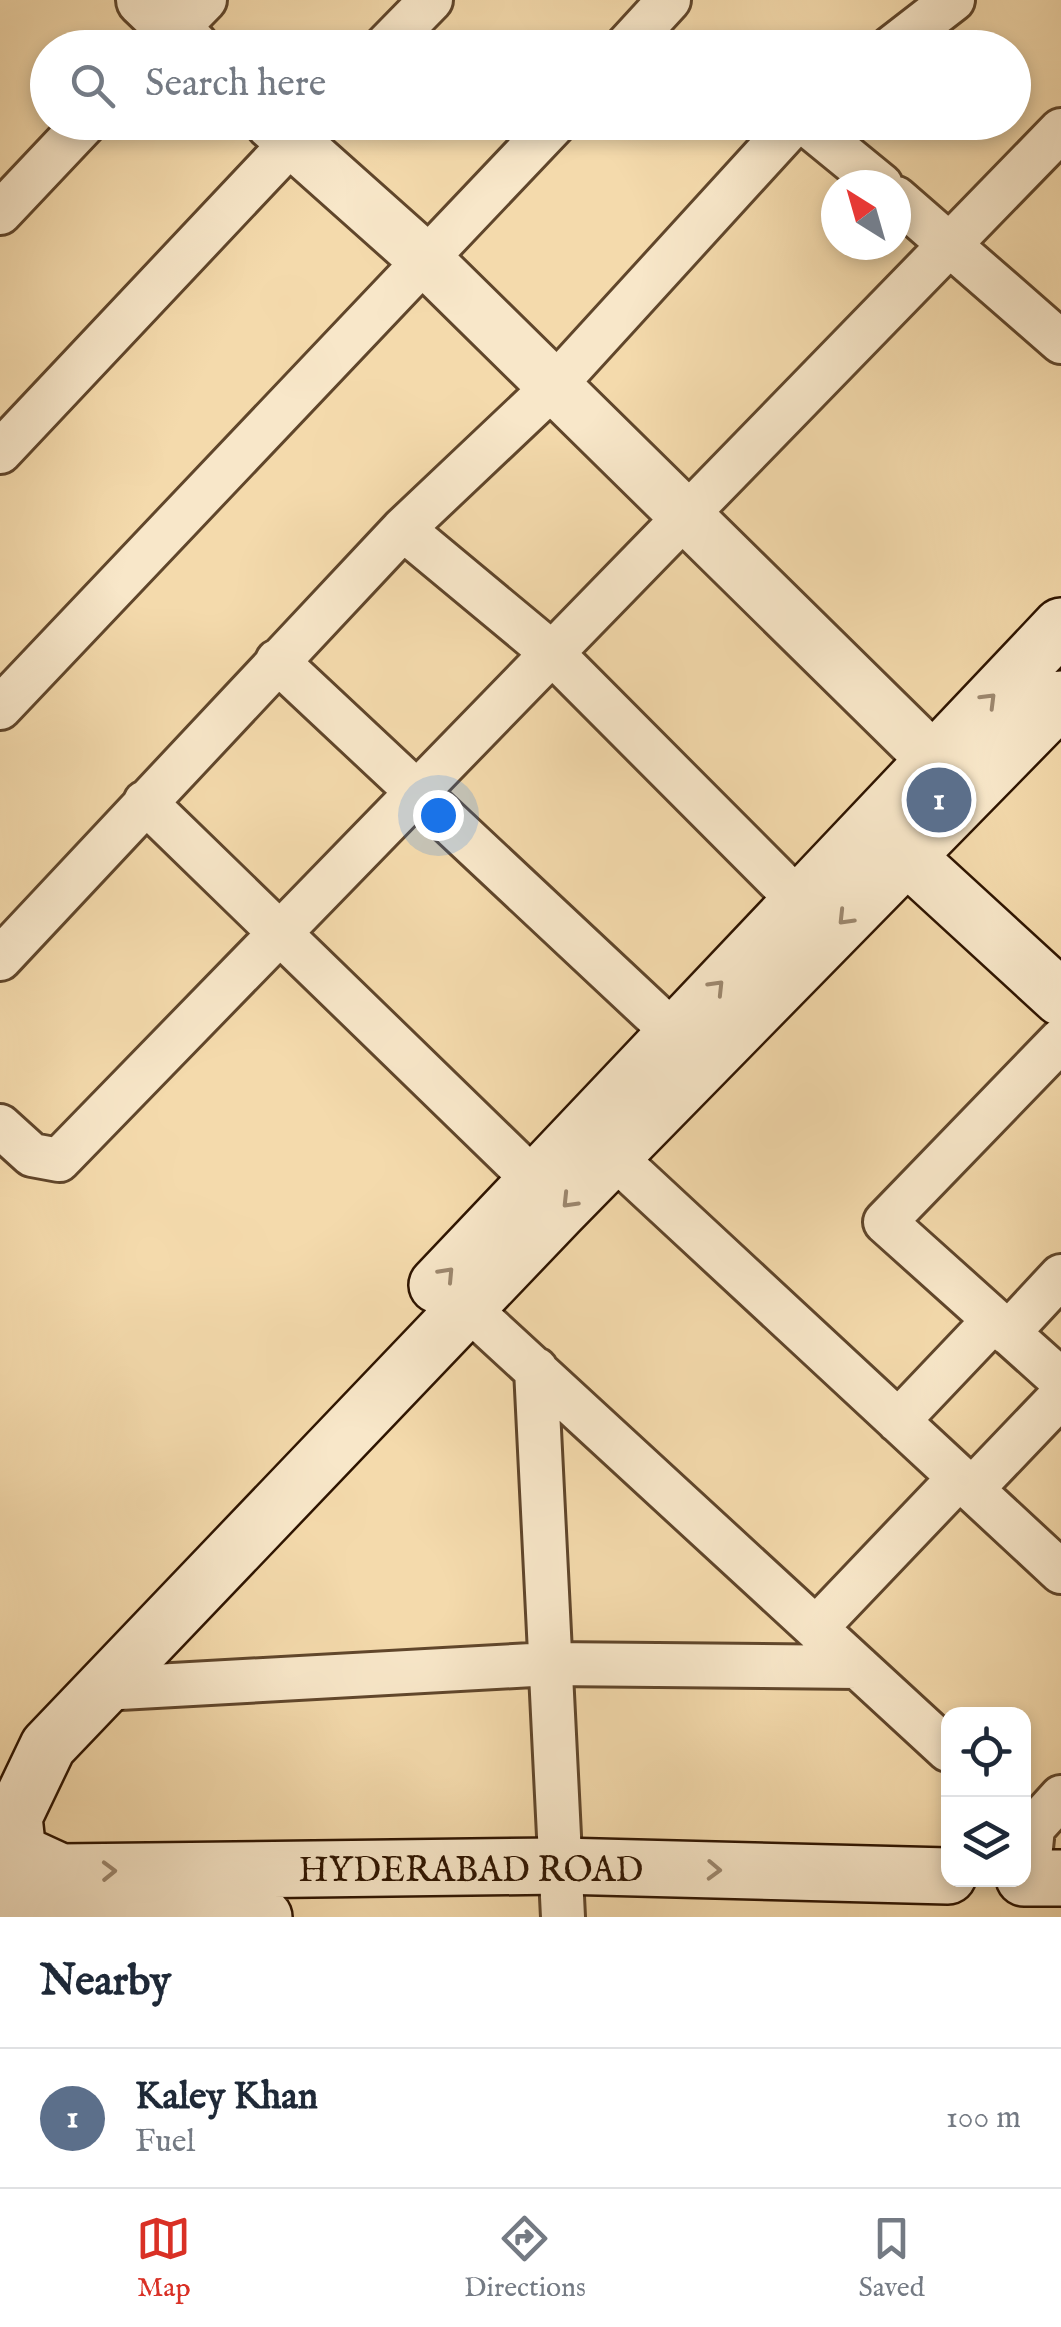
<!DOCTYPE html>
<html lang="en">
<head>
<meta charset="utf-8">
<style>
	body { margin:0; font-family:"IM FELL English",serif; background:#f2f2f3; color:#1f2937 }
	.controls { position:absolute; right:30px; bottom:30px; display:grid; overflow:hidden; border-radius:20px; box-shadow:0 5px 15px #0003 }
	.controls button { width:90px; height:90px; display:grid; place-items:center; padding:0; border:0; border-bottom:2px solid #e0e1e3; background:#fff; color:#1f2937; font:50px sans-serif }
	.compass { position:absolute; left:821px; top:170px; width:90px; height:90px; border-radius:50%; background:#fff; box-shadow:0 5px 15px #0003; rotate:323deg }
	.you { position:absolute; left:438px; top:815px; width:35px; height:35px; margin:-25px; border:8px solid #fff; border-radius:50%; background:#1a73e8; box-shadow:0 0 0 15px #1a73e833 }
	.badge { display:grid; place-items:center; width:65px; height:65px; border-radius:50%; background:#d93025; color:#fff; font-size:32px; font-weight:700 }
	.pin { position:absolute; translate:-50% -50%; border:5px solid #fff; box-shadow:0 2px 10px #0006 }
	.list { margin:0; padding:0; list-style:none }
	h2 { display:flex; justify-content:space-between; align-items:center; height:130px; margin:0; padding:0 40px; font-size:42px }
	h2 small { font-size:32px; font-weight:400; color:#747a83 }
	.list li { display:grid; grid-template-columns:65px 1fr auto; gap:30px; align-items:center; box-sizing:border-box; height:140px; padding:0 40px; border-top:2px solid #e0e1e3 }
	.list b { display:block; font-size:38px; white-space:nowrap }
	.list p { margin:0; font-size:32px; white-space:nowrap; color:#747a83 }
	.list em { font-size:32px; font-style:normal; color:#747a83 }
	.icon { flex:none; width:55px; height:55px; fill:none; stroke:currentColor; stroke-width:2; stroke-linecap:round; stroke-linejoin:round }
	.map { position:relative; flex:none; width:1061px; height:1917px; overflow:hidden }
	.search { position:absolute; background:#fff; box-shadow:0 5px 15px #0003; left:30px; right:30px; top:30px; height:110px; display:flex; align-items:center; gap:25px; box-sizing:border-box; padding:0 35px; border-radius:55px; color:#747a83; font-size:38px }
	.sheet { height:270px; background:#fff }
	nav { display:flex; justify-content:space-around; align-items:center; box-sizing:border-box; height:140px; border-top:2px solid #e0e1e3; background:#fff; font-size:28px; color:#747a83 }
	nav a { display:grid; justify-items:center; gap:5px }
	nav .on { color:#d93025 }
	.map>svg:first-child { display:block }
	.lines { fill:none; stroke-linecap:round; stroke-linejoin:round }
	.minor-casing { stroke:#60462b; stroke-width:48 }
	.tertiary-casing { stroke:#60462b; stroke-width:58 }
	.secondary-casing { stroke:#2e1400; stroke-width:60 }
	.minor { stroke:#f8e7c9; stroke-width:42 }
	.tertiary { stroke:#f8e7c9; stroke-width:52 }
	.secondary { stroke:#f8e7c9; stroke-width:55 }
	.oneway { stroke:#9d886f }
	.labels { text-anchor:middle; stroke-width:8; stroke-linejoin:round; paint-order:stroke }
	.street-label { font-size:35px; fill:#2e1400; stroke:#f8e7c9 }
</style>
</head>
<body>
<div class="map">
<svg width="1061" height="1917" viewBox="0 0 1061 1917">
	<rect width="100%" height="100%" fill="#f4daac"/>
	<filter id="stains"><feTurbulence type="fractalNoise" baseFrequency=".002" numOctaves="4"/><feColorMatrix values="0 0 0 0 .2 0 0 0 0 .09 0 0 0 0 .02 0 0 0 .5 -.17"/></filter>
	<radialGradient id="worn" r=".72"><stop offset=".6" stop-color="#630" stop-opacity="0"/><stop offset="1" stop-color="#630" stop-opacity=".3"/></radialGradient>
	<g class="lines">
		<defs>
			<path id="minor" d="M158,48L205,0
				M384,48L431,0
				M625,48L669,0
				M891,48L953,0
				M804,122L881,185
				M896,198L1061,342
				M0,213L86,122
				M0,452L311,122
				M403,529L552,653L800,902
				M277,661L673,1032
				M0,708L556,122
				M145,802L534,1180
				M0,959L403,529L553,387L795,122
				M1061,1040L885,1222L1061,1380
				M0,1126L32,1155L59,1160L1061,130
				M613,1156L1061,1572
				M467,1307L948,1750
				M1008,1333L1061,1276
				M536,1369L563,1917
				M898,1421L994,1320
				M972,1489L1061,1396
				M816,1628L959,1478
				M102,1689L550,1664L858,1667
				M1028,1878L1033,1828L1061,1797"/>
			<path id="tertiary" d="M143,0L193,48
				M271,122L428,262L932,758"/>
			<path id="secondary" d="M879,831L1061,998
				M437,1285L1061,626
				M0,1844L61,1872L560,1866L948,1876
				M1024,1878H1061
				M6,1917H264
				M25,1917L14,1817L48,1746L559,1211L1061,699"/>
		</defs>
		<use href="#minor" class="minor-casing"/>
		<use href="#tertiary" class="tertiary-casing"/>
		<use href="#secondary" class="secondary-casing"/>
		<use href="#minor" class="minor"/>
		<use href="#tertiary" class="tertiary"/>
		<use href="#secondary" class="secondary"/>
	</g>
	<defs><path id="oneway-chevron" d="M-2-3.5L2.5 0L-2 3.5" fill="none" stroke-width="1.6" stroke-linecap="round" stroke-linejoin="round" transform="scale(2.5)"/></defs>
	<g class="oneway">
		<use href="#oneway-chevron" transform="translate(989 700) rotate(-45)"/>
		<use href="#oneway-chevron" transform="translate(845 918) rotate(134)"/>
		<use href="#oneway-chevron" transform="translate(717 987) rotate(-46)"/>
		<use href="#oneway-chevron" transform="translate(569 1201) rotate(134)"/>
		<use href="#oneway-chevron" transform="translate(447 1274) rotate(-47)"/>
		<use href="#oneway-chevron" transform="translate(714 1870) rotate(2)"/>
		<use href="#oneway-chevron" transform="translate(109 1871) rotate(-1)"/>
	</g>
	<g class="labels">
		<g class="street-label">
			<text x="471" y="1881">HYDERABAD ROAD</text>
		</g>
	</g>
	<rect width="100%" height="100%" filter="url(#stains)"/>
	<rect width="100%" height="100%" fill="url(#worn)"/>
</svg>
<div class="controls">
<button><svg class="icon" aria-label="locate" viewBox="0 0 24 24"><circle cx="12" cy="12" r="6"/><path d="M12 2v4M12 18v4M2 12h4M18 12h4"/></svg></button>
<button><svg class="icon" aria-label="layers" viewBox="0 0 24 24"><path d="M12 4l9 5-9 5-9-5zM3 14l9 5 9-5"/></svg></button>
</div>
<svg class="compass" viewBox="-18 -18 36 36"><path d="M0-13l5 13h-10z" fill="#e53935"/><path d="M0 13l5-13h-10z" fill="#747a83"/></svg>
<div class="you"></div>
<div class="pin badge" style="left:939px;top:800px;background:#5c6f8a">1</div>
<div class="search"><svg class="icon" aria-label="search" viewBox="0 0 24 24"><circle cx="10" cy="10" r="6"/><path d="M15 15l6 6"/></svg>Search here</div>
</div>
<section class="sheet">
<h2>Nearby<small></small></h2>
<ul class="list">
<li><span class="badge" style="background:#5c6f8a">1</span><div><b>Kaley Khan</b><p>Fuel</p></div><em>100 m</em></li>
</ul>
</section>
<nav>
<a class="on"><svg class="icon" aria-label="map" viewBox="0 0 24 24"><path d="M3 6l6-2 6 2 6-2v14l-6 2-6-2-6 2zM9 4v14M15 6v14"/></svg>Map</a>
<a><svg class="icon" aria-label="directions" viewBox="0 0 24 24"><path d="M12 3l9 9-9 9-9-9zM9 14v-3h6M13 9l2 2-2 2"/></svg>Directions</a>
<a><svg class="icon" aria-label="saved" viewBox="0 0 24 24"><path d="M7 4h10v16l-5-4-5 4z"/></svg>Saved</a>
</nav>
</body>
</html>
